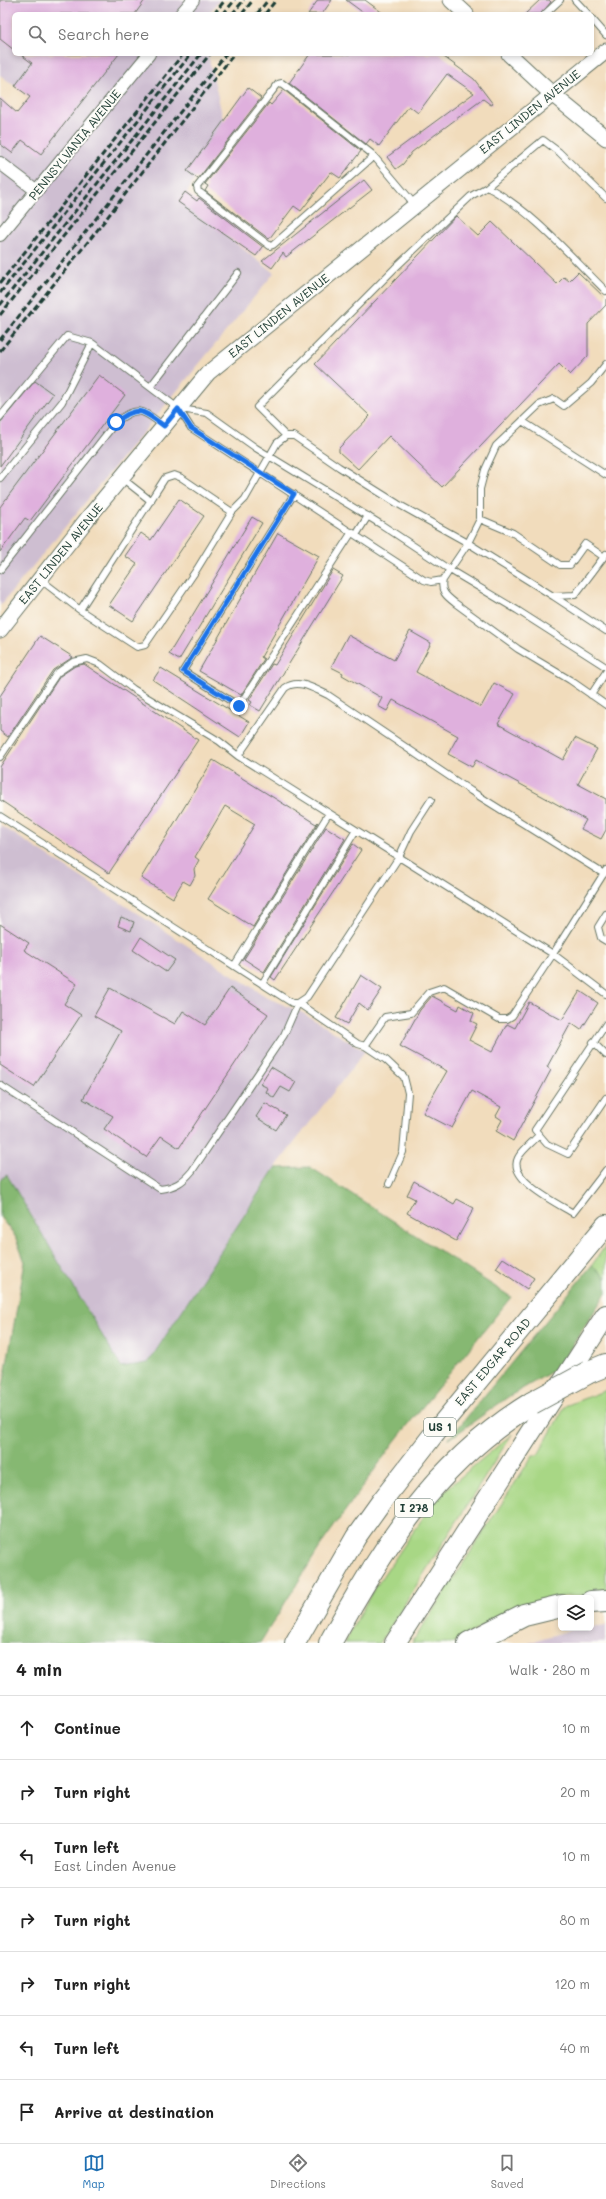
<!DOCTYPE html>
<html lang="en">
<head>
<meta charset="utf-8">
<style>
	body { margin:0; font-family:Mali,sans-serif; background:#f2f2f2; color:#222 }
	.controls { position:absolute; right:12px; bottom:12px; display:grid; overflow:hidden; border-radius:6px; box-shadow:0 2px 6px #0003 }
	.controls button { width:36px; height:36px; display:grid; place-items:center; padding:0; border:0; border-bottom:1px solid #e0e0e0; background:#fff; color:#222; font:20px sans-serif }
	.stop { position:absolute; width:12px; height:12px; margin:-9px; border:3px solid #1a73e8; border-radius:50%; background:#fff }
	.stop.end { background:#1a73e8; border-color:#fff; box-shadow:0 1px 4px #0008 }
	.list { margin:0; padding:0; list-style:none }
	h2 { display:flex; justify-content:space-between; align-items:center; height:52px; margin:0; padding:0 16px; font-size:17px }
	h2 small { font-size:13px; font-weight:400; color:#767676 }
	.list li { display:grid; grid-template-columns:26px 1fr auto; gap:12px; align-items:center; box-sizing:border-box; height:64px; padding:0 16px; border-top:1px solid #e0e0e0 }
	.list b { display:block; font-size:15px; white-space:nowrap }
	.list p { margin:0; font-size:13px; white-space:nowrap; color:#767676 }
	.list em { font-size:13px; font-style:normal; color:#767676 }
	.icon { flex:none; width:22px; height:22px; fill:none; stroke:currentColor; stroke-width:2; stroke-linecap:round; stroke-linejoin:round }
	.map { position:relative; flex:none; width:606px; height:1643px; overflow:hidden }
	.search { position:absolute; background:#fff; box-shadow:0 2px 6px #0003; left:12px; right:12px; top:12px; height:44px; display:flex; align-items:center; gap:10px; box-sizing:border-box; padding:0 14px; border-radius:6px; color:#767676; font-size:15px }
	.sheet { height:500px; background:#fff }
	nav { display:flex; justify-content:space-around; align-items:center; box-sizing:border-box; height:56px; border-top:1px solid #e0e0e0; background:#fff; font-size:11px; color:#767676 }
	nav a { display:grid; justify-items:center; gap:2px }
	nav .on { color:#1f6fb2 }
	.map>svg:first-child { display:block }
	.industrial { fill:#cebed1 }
	.green { fill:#a8d785; stroke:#648a5c }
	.forest { fill:#86b872; stroke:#527a53 }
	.building { fill:#dfb0dd }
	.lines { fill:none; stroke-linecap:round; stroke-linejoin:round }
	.service-casing { stroke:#687564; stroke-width:8 }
	.minor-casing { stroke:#687564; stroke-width:14 }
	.tertiary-casing { stroke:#687564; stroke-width:17 }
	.trunk-casing { stroke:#687564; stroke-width:22 }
	.motorway-casing { stroke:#687564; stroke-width:24 }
	.service { stroke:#fff; stroke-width:6 }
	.minor { stroke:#fff; stroke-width:12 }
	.tertiary { stroke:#fff; stroke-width:15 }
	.trunk { stroke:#fff; stroke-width:20 }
	.motorway { stroke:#fff; stroke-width:22 }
	.rail { stroke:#1f3d34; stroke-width:3; stroke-dasharray:6 3; stroke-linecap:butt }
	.motorway-bridge-casing { stroke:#687564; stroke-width:24; stroke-linecap:butt }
	.motorway-bridge { stroke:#fff; stroke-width:22 }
	.route { stroke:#1a73e8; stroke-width:5 }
	.labels { text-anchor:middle; stroke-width:4; stroke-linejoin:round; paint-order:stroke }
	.shield { fill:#fdfcf7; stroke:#62766e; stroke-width:1 }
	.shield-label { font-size:11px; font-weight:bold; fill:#1f3d34 }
	.street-label { font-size:12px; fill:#1f3d34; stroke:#fdfcf7 }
</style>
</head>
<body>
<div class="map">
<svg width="606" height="1643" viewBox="0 0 606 1643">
	<rect width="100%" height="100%" fill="#fdfcf7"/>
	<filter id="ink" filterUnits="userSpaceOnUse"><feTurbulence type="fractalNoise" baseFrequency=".025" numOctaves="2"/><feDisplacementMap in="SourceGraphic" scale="8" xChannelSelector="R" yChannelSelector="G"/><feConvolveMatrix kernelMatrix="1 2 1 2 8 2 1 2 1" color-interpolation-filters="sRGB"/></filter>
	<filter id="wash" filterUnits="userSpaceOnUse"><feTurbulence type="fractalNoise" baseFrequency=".012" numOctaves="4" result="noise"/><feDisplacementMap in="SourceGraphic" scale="16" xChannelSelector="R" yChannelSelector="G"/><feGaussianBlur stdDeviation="0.9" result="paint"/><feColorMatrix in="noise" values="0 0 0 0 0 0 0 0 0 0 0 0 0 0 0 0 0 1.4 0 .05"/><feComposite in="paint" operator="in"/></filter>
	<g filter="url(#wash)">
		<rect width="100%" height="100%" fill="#f1dcbc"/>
		<path class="industrial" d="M10,0H220L208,14H14V54H208L225,127L182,201L274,273L0,606V139L32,99L0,75V13Z
			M0,825L270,999L301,1012L365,1051L275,1168L148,1363L121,1367L7,1175L0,1180Z
			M606,1625V1643H525L575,1629Z"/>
		<path class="green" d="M606,1245V1278L592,1265Z
			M606,1390V1593L559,1597L493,1620L453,1643H412L533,1455H538L565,1406Z
			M512,1434L380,1643H344L371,1594L437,1497Z"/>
		<path class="forest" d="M310,1167L511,1297L395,1441L323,1542L260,1643H0V1403L25,1262L15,1236L0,1217V1180L7,1175L121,1367L148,1363L275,1168Z
			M592,1265L606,1278V1293L558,1368L508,1397L448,1440Z"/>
		<g id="blocks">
			<path class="building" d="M0,0H145L135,14H14V50L0,39Z
				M318,0H332L322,14H308Z
				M346,0H365L384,14H365Z
				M540,0H549L551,2L541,14H525Z
				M20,54H119L41,154L22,140L12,153L0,144V98L17,113L30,97L15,86L32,63Z
				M310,54H440L474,79L493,104L491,105L483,99L412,152L403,164L396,169L387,157L474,93L447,74L418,113L409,106L379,146L370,139L366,144L289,83Z
				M248,88L261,98L198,179L187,171Z
				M284,90L361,151L340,178L331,172L301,211L294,206L269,239L205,191L208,186L205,184L269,103L271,105Z
				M364,180L372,190L286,257L283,253L272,268L262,261Z
				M185,192L197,201L199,198L263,247L256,256L178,202Z
				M456,216L478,236L492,222L557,284L564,277L569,281L578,272L606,299V305L588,324V356L570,375L559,364L442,487L389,436L358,469L339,452V448L370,416L315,364Z
				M99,375L125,395L30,521L25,518L0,552V507Z
				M35,381L53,394L0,466V423Z
				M179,499L204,516L133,621L109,605L137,564L125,556L141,533L151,540Z
				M252,517L262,523L179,660L169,654Z
				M278,533L319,556L261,657L264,659L241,695L199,671Z
				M333,570L343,576L260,711L250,705L252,702L249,700L272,664L275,665Z
				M410,631L431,643L416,672L481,707L494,683L515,694L498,724L563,760L575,738L597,749L578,784L606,799V830L601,839L581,829L586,820L476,760L472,767L448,754L458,736L393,700L387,711L378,706L382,698L342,675L343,673L331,667L348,635L394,660Z
				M40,636L73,657L53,670L8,737L0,731V696Z
				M84,664L198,740L109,873L0,800V767L60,676L75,666Z
				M161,668L249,722L240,737L153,680Z
				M213,760L316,824L318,822L253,927L208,899L255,824L225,806L195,857L199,860L194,869L195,876L190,885L183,881L173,898L141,878Z
				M326,827L345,839L264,972L244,959Z
				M353,844L361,850L275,980L271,977Z
				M121,917L134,922L131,931L118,926Z
				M0,924L29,943L24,950L77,984L64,1004L81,1015L34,1087L0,1065Z
				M141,937L175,960L166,972L133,950Z
				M361,975L382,989L368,1010L359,1003L347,1024L336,1018Z
				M110,988L175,1024L183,1011L205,1025L230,988L268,1014L179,1148L161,1136L146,1157L104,1129L113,1116L83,1099L121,1031L94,1016Z
				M580,991L598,1003L581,1030L571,1023L547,1067L551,1070L513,1141L496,1131L502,1120L496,1116L501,1107L472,1091L452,1128L423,1113L447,1071L400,1046L420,1010L432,996L458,1010L460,1005L474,1013L471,1021L477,1024L469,1040L492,1052L507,1024L515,1028L529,1002L562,1020Z
				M271,1067L296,1082L290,1092L281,1087L274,1098L266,1092L268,1088L260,1084Z
				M265,1103L286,1115L276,1130L256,1117Z
				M414,1181L454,1204L457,1199L474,1208L456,1241L407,1213L415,1199L407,1195Z
				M503,1258L534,1278L527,1289L496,1268Z"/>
		</g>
	</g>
	<g filter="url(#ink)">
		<use href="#blocks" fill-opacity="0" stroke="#687564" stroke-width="1"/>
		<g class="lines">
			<defs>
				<path id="service" d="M575,0L588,14
					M545,14L560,0
					M592,19L606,35
					M374,156L273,245L270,246L198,191L197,187L278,84L282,83L372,154L415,205
					M487,187L543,140L559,152L606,198
					M606,364L591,383L564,406L554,399L539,405L496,446L485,470L480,489V519L468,543L443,580C440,591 446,596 455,603L518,649L570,680L606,705
					M150,387L238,273
					M180,409L207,413L256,448L382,525L450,570L517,610L606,667
					M0,417L67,336L92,343
					M522,421L606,475
					M286,436L257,407L395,268L471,196L487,187C532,210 570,256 606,291
					M0,478L62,402L92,343L179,409L191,428L424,580L431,582L443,580
					M123,479L151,501
					M294,494L183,671L239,706L352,532
					M480,519L513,533L560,565H570L585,544L604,557
					M356,535L368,516
					M0,570L116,422C139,404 143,411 164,426
					M41,580L80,610L137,647L145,645L197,569L232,512L245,499L277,443L286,436H294L339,467L398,504L468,543L553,596L575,595L606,554
					M553,596L606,631
					M80,610L165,478L174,475L182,478L232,512
					M591,695L606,672
					M0,757L57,673L73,662L87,659L100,664L133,689L219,741L238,756
					M431,800L411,831L399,857L238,756L285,688C299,678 314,689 328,695L471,791L604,874
					M0,816L292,1003H298L307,997L399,857L553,954L606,870
					M606,914L598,927L601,938L606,941
					M234,966L329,813
					M262,984L356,830
					M606,1024L535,1130L547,1144L568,1154L606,1098
					M593,1042L606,1055
					M365,1046L386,1060L404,1077L408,1093L403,1152L389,1184
					M0,1085L160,1189C175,1187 182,1183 192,1171L284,1035L298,1003L358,1044L365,1046L385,1017L411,1013L429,992L444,987L499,1019H507L512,1016L553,954L606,994
					M539,1135C533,1142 522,1150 518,1158C507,1179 558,1204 573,1213L606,1170"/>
				<path id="minor" d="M181,14L193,0
					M0,163L37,191
					M0,235L149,54"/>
				<path id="tertiary" d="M451,0L466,14
					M509,54L552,94L606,138
					M0,630L88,518L208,373L606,51"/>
				<path id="trunk" d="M295,1643L356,1537L381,1502L433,1435L606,1225
					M395,1643L606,1315"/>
				<path id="motorway" d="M589,1372L606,1365
					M591,1602L606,1601
					M330,1643C383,1546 436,1462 532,1403
					M469,1643L524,1615L561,1606"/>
			</defs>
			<use href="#service" class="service-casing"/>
			<use href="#minor" class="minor-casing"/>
			<use href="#tertiary" class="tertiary-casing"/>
			<use href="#trunk" class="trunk-casing"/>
			<use href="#motorway" class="motorway-casing"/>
			<use href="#service" class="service"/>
			<use href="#minor" class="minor"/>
			<use href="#tertiary" class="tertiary"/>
			<use href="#trunk" class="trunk"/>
			<use href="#motorway" class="motorway"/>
			<path class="rail" d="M214,14L225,0
				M223,14L235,0
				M232,14L244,0
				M242,14L253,0
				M257,14L268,0
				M265,14L276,0
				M0,283L183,54
				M0,293L191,54
				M0,305L201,54
				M0,315L210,54
				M0,340L226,54
				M0,351L95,233L234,54"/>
			<defs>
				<path id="motorway-bridge" d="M532,1403L589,1372"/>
			</defs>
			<use href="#motorway-bridge" class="motorway-bridge-casing"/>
			<use href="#motorway-bridge" class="motorway-bridge"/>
		</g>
	</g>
	<g class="lines" filter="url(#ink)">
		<path class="route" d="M116,422C139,404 143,411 164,426L178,409L191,428L294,494L183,671L239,706"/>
	</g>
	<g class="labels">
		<g class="shield">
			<rect x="424" y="1418" width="32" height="18" rx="3"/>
			<rect x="395" y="1499" width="38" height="18" rx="3"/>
		</g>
		<g class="shield-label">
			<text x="440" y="1431">US 1</text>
			<text x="414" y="1512">I 278</text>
		</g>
		<g class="street-label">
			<text transform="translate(530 112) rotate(-39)" y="4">EAST LINDEN AVENUE</text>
			<text transform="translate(75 145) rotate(-51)" y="4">PENNSYLVANIA AVENUE</text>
			<text transform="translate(279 316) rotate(-39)" y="4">EAST LINDEN AVENUE</text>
			<text transform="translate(61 554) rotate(-51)" y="4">EAST LINDEN AVENUE</text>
			<text transform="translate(493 1362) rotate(-50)" y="4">EAST EDGAR ROAD</text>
		</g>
	</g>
</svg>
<div class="controls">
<button><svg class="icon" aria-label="layers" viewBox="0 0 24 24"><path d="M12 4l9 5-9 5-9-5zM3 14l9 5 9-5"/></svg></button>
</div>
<div class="stop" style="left:116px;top:422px"></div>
<div class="stop end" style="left:239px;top:706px"></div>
<div class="search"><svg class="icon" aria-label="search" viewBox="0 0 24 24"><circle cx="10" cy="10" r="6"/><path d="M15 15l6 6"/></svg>Search here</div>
</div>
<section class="sheet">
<h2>4 min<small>Walk · 280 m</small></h2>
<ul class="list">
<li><svg class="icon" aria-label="ahead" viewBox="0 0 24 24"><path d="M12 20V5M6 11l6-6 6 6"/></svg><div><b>Continue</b></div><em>10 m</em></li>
<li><svg class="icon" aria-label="right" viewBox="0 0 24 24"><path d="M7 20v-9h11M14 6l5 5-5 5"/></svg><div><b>Turn right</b></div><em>20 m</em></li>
<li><svg class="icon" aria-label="left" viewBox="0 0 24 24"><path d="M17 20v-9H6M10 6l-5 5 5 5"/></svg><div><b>Turn left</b><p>East Linden Avenue</p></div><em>10 m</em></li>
<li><svg class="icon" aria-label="right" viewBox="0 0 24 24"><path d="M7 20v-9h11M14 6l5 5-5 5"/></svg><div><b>Turn right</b></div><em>80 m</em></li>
<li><svg class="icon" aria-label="right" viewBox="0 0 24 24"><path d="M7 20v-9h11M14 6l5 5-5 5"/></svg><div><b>Turn right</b></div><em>120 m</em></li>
<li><svg class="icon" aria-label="left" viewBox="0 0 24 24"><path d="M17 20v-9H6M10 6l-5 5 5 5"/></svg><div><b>Turn left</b></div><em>40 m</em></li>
<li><svg class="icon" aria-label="arrive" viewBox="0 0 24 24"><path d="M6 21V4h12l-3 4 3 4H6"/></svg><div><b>Arrive at destination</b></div></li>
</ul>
</section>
<nav>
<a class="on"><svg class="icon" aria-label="map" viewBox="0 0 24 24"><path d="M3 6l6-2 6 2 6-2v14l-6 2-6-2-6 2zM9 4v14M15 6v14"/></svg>Map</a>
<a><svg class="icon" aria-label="directions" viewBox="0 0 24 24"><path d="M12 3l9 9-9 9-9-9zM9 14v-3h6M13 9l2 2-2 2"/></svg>Directions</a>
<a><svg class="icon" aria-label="saved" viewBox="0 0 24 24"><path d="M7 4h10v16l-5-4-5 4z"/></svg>Saved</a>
</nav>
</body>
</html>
